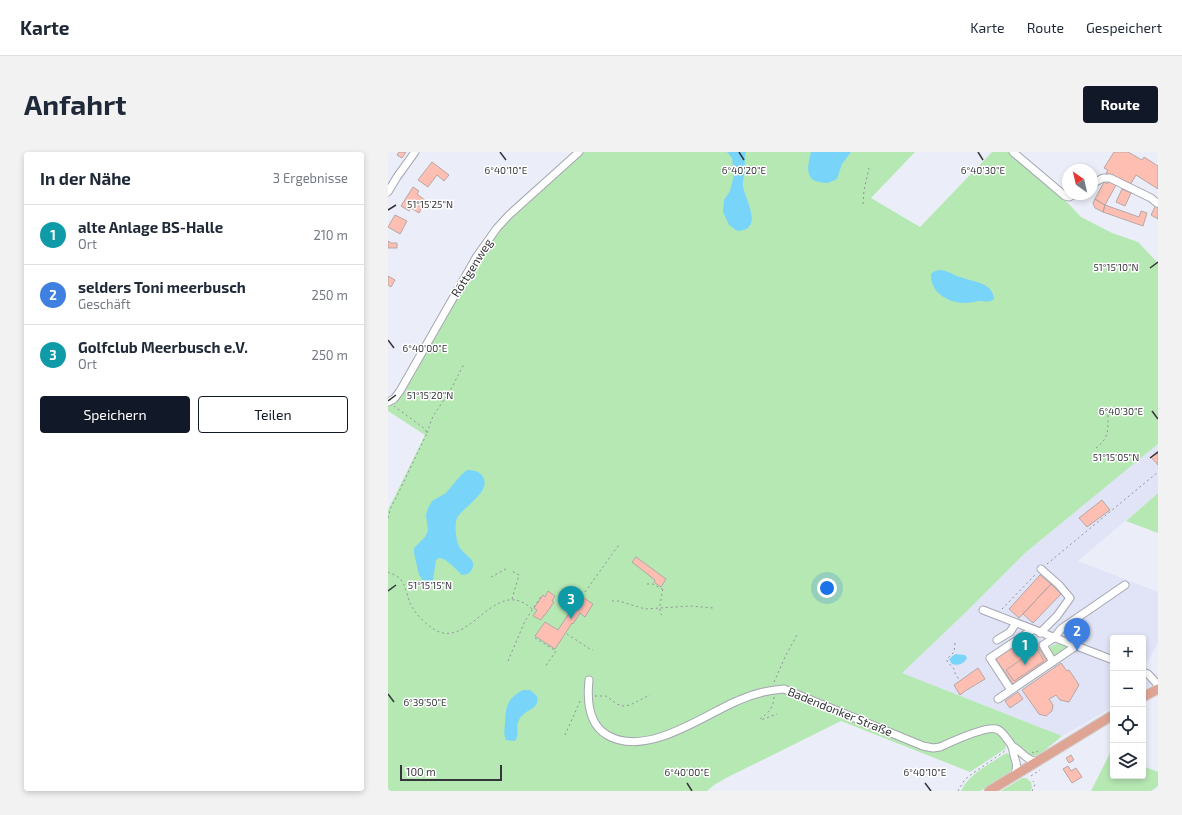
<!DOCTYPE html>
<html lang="de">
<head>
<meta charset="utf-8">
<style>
	body { margin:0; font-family:"Exo 2",sans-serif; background:#f2f2f3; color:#1f2937 }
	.controls { position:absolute; right:12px; bottom:12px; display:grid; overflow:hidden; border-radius:4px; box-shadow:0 2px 6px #0003 }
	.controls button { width:36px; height:36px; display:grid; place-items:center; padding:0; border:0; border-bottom:1px solid #e0e1e3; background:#fff; color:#1f2937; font:20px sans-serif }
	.compass { position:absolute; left:674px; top:12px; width:36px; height:36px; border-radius:50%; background:#fff; box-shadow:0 2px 6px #0003; rotate:326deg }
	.scale { position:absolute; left:12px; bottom:10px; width:102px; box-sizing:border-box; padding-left:4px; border:2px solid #35363a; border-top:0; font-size:11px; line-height:14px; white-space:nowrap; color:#35363a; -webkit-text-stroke:3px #fff; paint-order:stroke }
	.you { position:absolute; left:439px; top:436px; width:14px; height:14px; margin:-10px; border:3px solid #fff; border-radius:50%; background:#1a73e8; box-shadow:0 0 0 6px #1a73e833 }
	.badge { display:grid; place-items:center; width:26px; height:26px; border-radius:50%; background:#111827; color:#fff; font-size:13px; font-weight:700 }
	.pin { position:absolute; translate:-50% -33px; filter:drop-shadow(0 1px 2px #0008) }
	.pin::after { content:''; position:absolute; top:21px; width:14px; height:12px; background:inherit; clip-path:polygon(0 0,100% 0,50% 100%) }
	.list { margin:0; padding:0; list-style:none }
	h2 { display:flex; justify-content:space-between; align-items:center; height:52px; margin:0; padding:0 16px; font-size:17px }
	h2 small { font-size:13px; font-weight:400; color:#747a83 }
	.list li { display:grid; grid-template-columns:26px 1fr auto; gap:12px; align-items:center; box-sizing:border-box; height:60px; padding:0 16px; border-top:1px solid #e0e1e3 }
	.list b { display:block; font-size:15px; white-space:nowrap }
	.list p { margin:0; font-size:13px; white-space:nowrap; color:#747a83 }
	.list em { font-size:13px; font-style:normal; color:#747a83 }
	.actions { display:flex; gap:8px; padding:12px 16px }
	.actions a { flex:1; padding:9px 0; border:1px solid #111827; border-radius:4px; text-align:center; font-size:14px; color:#111827 }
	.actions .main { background:#111827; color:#fff }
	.icon { flex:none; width:22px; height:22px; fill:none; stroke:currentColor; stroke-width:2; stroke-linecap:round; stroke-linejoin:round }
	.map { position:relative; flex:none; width:770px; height:639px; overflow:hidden; border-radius:4px }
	header { display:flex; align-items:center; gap:24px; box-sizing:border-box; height:56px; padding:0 20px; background:#fff; border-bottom:1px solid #e0e1e3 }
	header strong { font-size:19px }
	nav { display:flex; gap:22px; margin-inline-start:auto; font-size:14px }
	.intro { display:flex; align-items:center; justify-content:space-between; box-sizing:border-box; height:96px; padding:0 24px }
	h1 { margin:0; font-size:28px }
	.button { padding:10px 18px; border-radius:4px; background:#111827; color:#fff; font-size:14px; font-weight:700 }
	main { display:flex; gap:24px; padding:0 24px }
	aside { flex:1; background:#fff; border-radius:4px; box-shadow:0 2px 6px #0003 }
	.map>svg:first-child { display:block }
	.built { fill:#e0e4f6 }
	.green { fill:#b6e8b3 }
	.water { fill:#78d4f9 }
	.building { fill:#febeb2; stroke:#b4a7a5 }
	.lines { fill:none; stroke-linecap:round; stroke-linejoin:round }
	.minor-casing { stroke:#a4a6b1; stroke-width:9 }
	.major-casing { stroke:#cfcfd0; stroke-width:11 }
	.path { stroke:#909299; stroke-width:1; stroke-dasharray:2 3; stroke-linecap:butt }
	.minor { stroke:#fff; stroke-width:7 }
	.major { stroke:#dfa594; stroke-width:9 }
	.ticks { fill:none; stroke:#35363a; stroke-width:1.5 }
	.labels { text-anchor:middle; stroke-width:3; stroke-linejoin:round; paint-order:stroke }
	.street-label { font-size:12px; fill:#35363a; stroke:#fff }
	.ticks-label { font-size:10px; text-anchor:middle; fill:#35363a; stroke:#fff; stroke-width:3; stroke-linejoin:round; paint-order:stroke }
</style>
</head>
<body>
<header>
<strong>Karte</strong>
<nav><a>Karte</a><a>Route</a><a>Gespeichert</a></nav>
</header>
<div class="intro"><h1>Anfahrt</h1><a class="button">Route</a></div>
<main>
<aside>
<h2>In der Nähe<small>3 Ergebnisse</small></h2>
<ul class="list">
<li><span class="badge" style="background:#0f9aa8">1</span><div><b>alte Anlage BS-Halle</b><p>Ort</p></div><em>210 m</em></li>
<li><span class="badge" style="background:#3f7fe0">2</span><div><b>selders Toni meerbusch</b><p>Geschäft</p></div><em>250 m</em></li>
<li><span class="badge" style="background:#0f9aa8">3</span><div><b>Golfclub Meerbusch e.V.</b><p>Ort</p></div><em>250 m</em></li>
</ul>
<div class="actions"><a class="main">Speichern</a><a>Teilen</a></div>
</aside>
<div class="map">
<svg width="770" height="639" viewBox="0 0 770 639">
	<rect width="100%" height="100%" fill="#ebeef9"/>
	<path class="built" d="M770,292V341L690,409L770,440V491L756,516L770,523V529L755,538V486H725V555L674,584L513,521L578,460L637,401Z"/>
	<path class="green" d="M194,0H527L483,46L532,75L604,0H622L676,47L693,65L724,81L750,90L770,111V292L637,401L578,460L514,521L674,584C669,588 654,601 650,603C635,609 621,577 609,574C599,571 563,588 551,592L544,593L536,591L466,562L462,566L534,596C538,597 542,599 546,599C561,597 596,574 609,581C614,584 616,588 618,593L617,597L582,620L453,569L340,625L326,633L319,639H0V358L37,283L0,259V252L5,250L12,245L49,175L90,105L110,77L122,64Z
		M770,341V381L738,369Z
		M668,492H673L681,495L664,506L661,497L662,495Z
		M619,601L622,603L626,608L625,616L621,621L592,639H573C581,622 600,613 615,603Z
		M722,601L725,602V624H755V614L770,620V634L763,639H703Z
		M634,626H638L643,630L644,636L642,639H613Z"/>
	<path class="water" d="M339,0H358C356,7 357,12 357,18C357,23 354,28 355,34C356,44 372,70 358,77C356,78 352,79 349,79L341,73L335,60L336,48L342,39L346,23L344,6Z
		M423,0H463L454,12L449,27L440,31C436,31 431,30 427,29C416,24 421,9 423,0Z
		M551,118C560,118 566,124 575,126C587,130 605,131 606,147C601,151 597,149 591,149C586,150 580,151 575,151C559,150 542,140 543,122L547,119Z
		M79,318C85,318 92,319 95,325C104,339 75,355 69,366C66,373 68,390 72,396C79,406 93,409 80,422L74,423C70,419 57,405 51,406C50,406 49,408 48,408L45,428L42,431H37L31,423L26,401V396L37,385L40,379L38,363L40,356L44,349L58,341L73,323Z
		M567,502L577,503L579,506C576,512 570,514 564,512L561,507Z
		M135,538H142L149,544C152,559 137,556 131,568C127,575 132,582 127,589L118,588C115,581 117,577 117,569C118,553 120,546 135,538Z"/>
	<path class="building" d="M11,0H18L14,6L9,3Z
		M726,0H740L754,8L756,5L770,14V37L748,23L741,35L718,21L720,18L716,16Z
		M44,10L61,23L56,29L49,23L40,35L30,28Z
		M721,29L728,33L717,53L707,47L716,30L719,32Z
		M25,35L31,39L29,42L38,49L31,61L23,56L21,59L13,54Z
		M734,37L743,41L737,54L728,50Z
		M707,47L717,53L715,60L707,56L705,51Z
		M770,49V67L763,63Z
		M717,53L751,65L753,59L759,61L755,74L715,60Z
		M7,63L19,69L12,82L0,75Z
		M0,89L3,91H9V96H0Z
		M0,124L7,128L3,135L0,133Z
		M770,299V313L763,305Z
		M714,348L722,358L699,375L691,366Z
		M248,405L278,427L273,435L266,430L267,428L244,410Z
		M652,423L663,432L631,466L621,457Z
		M663,432L673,442L645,471L635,462Z
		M179,435L205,452L197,465L192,461L185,472L184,471L167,497L147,484L157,470L170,478L184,457L171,449Z
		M160,439L167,444L164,449L166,450L157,463H156L153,468L145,464L149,458L146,456L155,443L157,445Z
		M642,483L659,509L625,532L607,506Z
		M649,497L656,509L626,529L618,518Z
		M673,511L679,519L681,518L691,533L681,550L672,548L668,543L661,547L665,553L664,559L658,564L651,562L634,538Z
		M590,516L597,527L577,539L572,543L566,533Z
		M630,540L635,547L622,556L617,549Z
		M683,603L686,608L681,611L678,606Z
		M680,614L683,619L688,616L694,625L684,631L675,617Z"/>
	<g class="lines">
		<defs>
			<path id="minor" d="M625,0L677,44L681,45L687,42
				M704,32L715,26H722L763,46L769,51
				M0,40L9,25L27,0
				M0,250L6,247L12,239L89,104L109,76L121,63L191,0
				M595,458L725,508
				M652,481L669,464L682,446L671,433L653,417
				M609,488L622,480L628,471
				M665,510L655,493L666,486L673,477L737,433
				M755,520L760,522L770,533
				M201,528C199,547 200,572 219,583C258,606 314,564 349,549C364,542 380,538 396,537L535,594L545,596L552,595C563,590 597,574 608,577C613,578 616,583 619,587C622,590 624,593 625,598C626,610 632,611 626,624
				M623,538L602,506L644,478
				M610,547L688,494
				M624,594C634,599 638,609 649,609"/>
			<path id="major" d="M755,545L770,537
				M601,639L725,563"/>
		</defs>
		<use href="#minor" class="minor-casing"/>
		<use href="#major" class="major-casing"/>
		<path class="path" d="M475,52L476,38L481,16
			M39,281L45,264L62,239L76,212
			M708,296C721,286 720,279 720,263
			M0,366L3,355L8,346L39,281L37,277L6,254
			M659,412L770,320
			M0,420C4,422 10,424 13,428C18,434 19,444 22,451C26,461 43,479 55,481C86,487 110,425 144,457
			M103,425L118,417
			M259,432H265L274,437
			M197,440L230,394L232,395
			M124,447L131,423L124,419
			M224,449H231L257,457L302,454L325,456
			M614,457L648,422
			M274,463L272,461V453L275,436
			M179,482L202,497L205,498
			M147,486L168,499L157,515
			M567,491L566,500L559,507V509L566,517L567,521L572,529
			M120,509L137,469L154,443
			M386,530L398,503L409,483
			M207,544H218L229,552L235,554L242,553L262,543
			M386,545C386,555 380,561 372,567L373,568L389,562
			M177,583L193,547
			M644,600L646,601L650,599
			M643,624L652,618
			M570,639L576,629L581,624L617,599
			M644,639L647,632L645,629"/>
		<use href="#minor" class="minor"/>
		<use href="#major" class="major"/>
	</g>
	<path class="ticks" d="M112,0L118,8M351,0L356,8M590,0L595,8M0,58L8,53M762,116L770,110M0,188L6,196M0,249L8,243M764,259L770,267M762,306L770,300M0,439L8,433M0,542L6,550M299,631L304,639M537,631L543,639"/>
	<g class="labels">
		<g class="street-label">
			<text transform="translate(84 116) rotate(-58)" y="4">Röttgenweg</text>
			<text transform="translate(452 560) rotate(22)" y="4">Badendonker Straße</text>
		</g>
	</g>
	<g class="ticks-label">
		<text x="118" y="22">6°40'10"E</text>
		<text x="356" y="22">6°40'20"E</text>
		<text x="595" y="22">6°40'30"E</text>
		<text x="42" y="56">51°15'25"N</text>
		<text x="728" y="119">51°15'10"N</text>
		<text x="37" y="200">6°40'00"E</text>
		<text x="42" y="247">51°15'20"N</text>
		<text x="733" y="263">6°40'30"E</text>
		<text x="728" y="309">51°15'05"N</text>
		<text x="42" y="437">51°15'15"N</text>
		<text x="37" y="554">6°39'50"E</text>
		<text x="299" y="624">6°40'00"E</text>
		<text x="537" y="624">6°40'10"E</text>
	</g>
</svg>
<div class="controls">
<button>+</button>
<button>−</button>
<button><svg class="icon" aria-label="locate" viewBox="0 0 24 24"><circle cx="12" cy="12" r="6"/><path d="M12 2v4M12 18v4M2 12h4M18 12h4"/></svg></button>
<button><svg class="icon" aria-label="layers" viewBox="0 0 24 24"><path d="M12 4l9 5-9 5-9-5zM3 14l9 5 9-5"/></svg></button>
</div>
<svg class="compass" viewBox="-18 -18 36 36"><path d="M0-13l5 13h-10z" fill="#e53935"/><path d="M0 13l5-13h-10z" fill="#747a83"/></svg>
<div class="scale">100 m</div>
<div class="you"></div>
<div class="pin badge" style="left:637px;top:513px;background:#0f9aa8">1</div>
<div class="pin badge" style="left:689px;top:499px;background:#3f7fe0">2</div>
<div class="pin badge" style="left:183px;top:467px;background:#0f9aa8">3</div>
</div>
</main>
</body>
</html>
